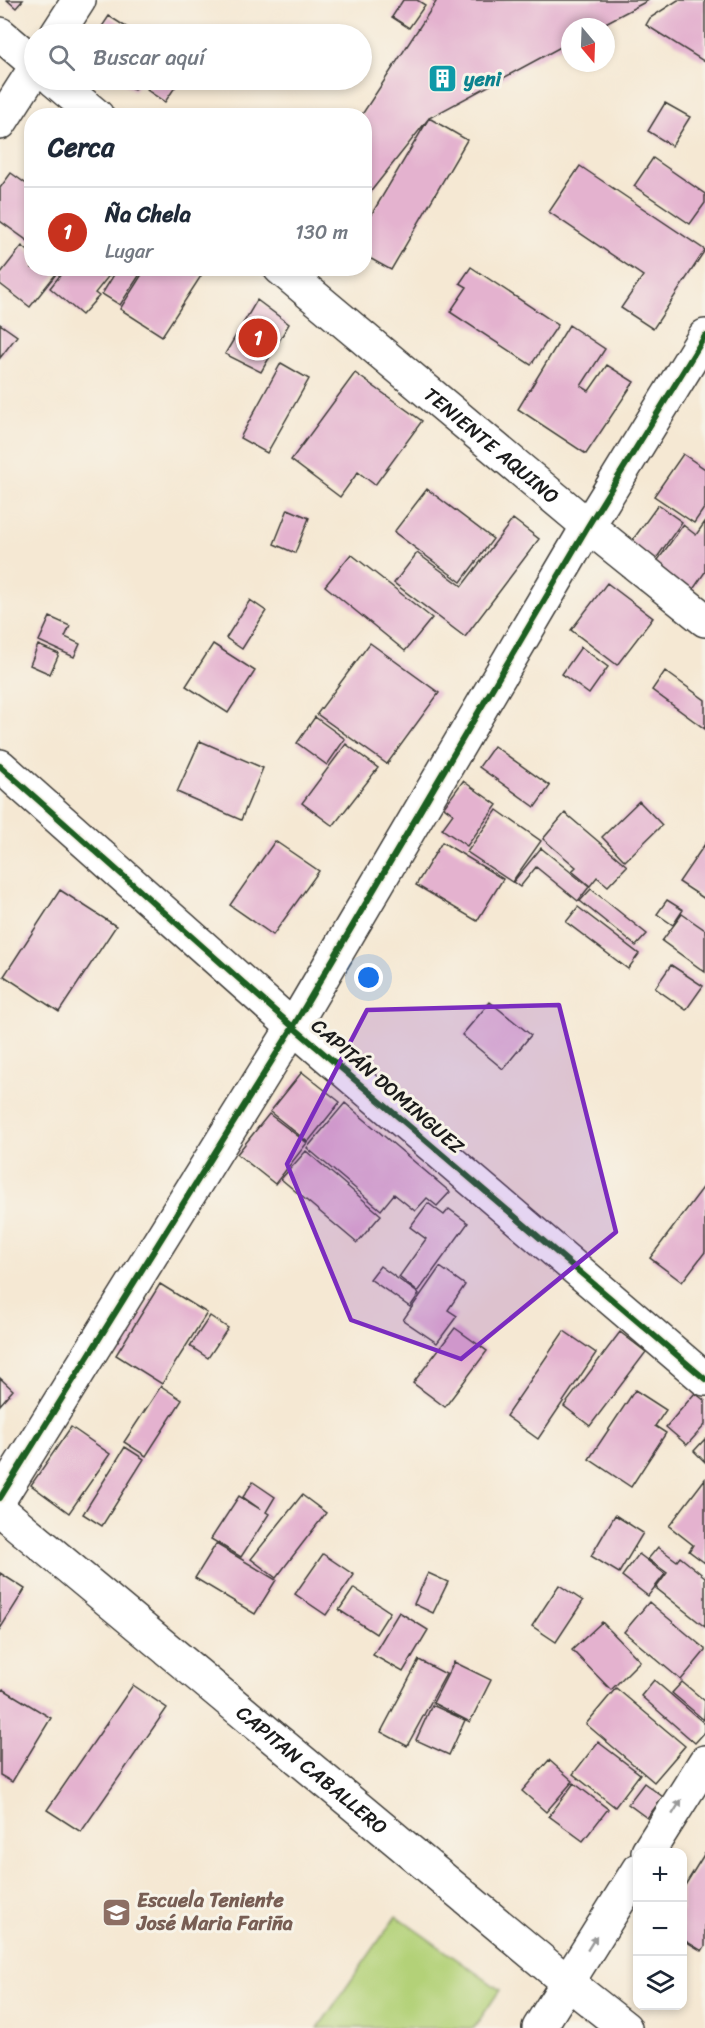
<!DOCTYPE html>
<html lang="es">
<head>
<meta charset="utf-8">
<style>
	body { margin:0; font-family:Sriracha,sans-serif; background:#f2f2f3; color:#1f2937 }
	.controls { position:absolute; right:18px; bottom:18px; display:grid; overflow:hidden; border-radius:12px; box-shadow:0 3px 9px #0003 }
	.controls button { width:54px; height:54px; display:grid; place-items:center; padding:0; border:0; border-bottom:2px solid #e0e1e3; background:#fff; color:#1f2937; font:30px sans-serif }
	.compass { position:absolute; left:561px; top:18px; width:54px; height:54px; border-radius:50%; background:#fff; box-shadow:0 3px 9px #0003; rotate:161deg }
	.you { position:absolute; left:369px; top:978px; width:21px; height:21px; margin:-15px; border:4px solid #fff; border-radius:50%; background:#1a73e8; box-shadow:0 0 0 9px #1a73e833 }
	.badge { display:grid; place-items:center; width:39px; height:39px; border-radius:50%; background:#c8321e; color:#fff; font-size:20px; font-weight:700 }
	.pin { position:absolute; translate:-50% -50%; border:3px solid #fff; box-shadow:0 2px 6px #0006 }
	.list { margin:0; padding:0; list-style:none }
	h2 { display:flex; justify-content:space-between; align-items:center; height:78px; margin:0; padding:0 24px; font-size:26px }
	h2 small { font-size:20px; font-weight:400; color:#747a83 }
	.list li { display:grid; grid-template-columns:39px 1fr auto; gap:18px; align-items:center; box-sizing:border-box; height:90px; padding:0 24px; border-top:2px solid #e0e1e3 }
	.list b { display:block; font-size:22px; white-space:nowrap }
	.list p { margin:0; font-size:20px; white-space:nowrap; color:#747a83 }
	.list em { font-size:20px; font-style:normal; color:#747a83 }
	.icon { flex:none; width:33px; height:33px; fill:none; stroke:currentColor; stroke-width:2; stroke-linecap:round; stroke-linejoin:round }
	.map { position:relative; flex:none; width:705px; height:2028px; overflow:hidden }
	.search { position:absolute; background:#fff; box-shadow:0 3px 9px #0003; left:24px; top:24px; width:348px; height:66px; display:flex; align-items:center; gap:15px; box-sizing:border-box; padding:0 21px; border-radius:33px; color:#747a83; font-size:22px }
	.panel { position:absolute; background:#fff; box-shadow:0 3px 9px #0003; left:24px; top:108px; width:348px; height:168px; border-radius:24px }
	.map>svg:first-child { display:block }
	.green { fill:#b3d178; stroke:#68764a; stroke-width:1.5 }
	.building { fill:#e4b2cf }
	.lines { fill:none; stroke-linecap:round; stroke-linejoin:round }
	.street-casing { stroke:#3d3b37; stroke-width:36 }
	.street { stroke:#fff; stroke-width:33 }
	.cycleway-casing { stroke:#f7f3e8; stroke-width:10 }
	.cycleway { stroke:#1b5e20; stroke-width:6 }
	.oneway { fill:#999 }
	.marked { fill:#7b2cbf; fill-opacity:0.2; stroke:#7b2cbf; stroke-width:4.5; stroke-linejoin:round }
	.labels { text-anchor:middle; stroke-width:6; stroke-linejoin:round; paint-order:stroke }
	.culture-label { font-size:20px; font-weight:bold; fill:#0d838f; stroke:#f7f3e8; text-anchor:start }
	.street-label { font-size:20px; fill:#1c1c1c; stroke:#f7f3e8 }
	.education-label { font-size:20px; font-weight:bold; fill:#785e54; stroke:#f7f3e8; text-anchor:start }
</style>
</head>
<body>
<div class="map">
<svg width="705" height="2028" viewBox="0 0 705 2028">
	<rect width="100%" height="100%" fill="#f7f3e8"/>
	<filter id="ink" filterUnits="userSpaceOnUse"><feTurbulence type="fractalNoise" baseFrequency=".0167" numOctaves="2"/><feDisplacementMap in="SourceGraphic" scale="12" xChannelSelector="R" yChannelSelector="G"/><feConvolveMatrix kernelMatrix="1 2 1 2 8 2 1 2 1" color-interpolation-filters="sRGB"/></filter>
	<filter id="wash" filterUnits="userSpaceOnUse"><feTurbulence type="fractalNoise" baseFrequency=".008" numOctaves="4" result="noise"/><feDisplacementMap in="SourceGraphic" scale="24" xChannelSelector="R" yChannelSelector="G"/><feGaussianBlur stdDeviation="1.35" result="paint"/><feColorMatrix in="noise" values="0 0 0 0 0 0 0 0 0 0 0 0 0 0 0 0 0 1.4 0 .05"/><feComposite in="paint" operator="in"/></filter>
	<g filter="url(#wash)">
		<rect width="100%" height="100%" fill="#f5e8d3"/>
		<path class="green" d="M396,1916L500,1990L474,2028H318Z"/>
		<g id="blocks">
			<path class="building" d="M7,0H23L16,8Z
				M403,0H417L425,5L409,28L392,17Z
				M433,0H649L598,27H570V42L429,118L364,200V116H361L436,2Z
				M678,0H705V62L646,25L650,18Z
				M109,16L137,34H97Z
				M119,80H141L134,90Z
				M154,80H180L165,102L147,90Z
				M665,103L690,117L672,146L648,131Z
				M429,118L467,140L391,270L364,255V227Z
				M653,158L705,194V203L690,224L634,186Z
				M580,166L705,250L653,329L621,308L643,276L549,212Z
				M11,173L32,188V244L0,221V188Z
				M22,246L32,254V268H49L56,274L30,307L0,284V274Z
				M471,267L558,325L531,365L450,312L467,287L460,283Z
				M66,268H115L95,293L99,296L82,315L50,288Z
				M118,268H144L120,305L102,294Z
				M146,268H190L201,276L162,336L120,309Z
				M257,300L289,324L261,372L225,354Z
				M0,324L17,336L0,358Z
				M569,325L605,349L581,386L589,391L607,365L634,382L586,454L518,409Z
				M281,363L309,379L267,453L240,438Z
				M355,373L422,421L375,485L358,472L340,497L291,460Z
				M683,454L705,469V507L694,523L654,496Z
				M427,489L493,539L461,582L394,532Z
				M658,505L682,522L651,566L626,549Z
				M288,509L309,518L295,553L274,544Z
				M513,519L539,539L465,637L394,583L417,553L462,586Z
				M705,522V572L690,594L653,567L683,525L696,535Z
				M351,554L432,618L405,651L325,586Z
				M607,583L653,618L617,665L571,630Z
				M250,600L266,611L242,649L226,638Z
				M50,617L70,626L65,637L80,644L74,657L39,641Z
				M370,643L439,693L387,764L317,714Z
				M213,644L255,671L228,713L186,686Z
				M38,645L59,654L50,674L30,665Z
				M581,647L608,667L589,694L562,674Z
				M665,671L705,700V729L652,690Z
				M315,717L345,739L327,765L297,743Z
				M200,741L263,768L241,820L177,792Z
				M346,744L378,768L333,826L302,803Z
				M494,746L550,786L535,807L479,767Z
				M463,781L497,805L467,846L442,829L453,814L444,807Z
				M639,801L662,825L625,861L602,837Z
				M497,810L541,841L512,882L467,852Z
				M565,813L627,866L608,886L597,877L590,886L572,871L576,867L543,839Z
				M275,841L319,871L273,935L230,905Z
				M442,842L503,879L477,921L416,885Z
				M705,844V899L679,882Z
				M541,848L589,887L578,901L536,867L520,887L513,882Z
				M591,889L647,934L636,946L580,901Z
				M60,890L116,926L59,1012L4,976Z
				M667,900L683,910L673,925L657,914Z
				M578,907L639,954L628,969L566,922Z
				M682,914L705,930V972L662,941Z
				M671,965L703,986L686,1010L655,988Z
				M490,1002L531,1035L503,1069L462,1035Z
				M302,1072L340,1102L308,1142L270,1112Z
				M345,1103L450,1192L437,1206L427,1198L415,1211L394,1194L381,1210L307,1148Z
				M269,1114L307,1143L275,1184L237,1154Z
				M306,1151L381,1215L357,1243L281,1179Z
				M705,1185V1252L682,1282L650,1258Z
				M428,1203L444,1215L449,1209L468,1223L418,1292L399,1277L426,1239L410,1227Z
				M380,1266L419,1294L410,1307L370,1279Z
				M440,1267L465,1285L448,1310L457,1316L437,1343L403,1320Z
				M160,1284L207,1313L162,1384L116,1355Z
				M210,1316L228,1328L208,1358L190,1346Z
				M455,1328L487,1351L445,1407L413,1383Z
				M564,1331L596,1353L538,1439L506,1416Z
				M620,1332L646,1352L590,1426L564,1406Z
				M0,1378L13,1390L0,1405Z
				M161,1386L182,1400L146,1456L124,1442Z
				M635,1390L666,1410L655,1426L666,1433L631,1487L589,1459Z
				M695,1393L705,1401V1425L687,1445L666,1427Z
				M71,1427L110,1454L69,1513L31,1485Z
				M705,1439V1462L694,1451Z
				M125,1447L144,1459L102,1526L83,1514Z
				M705,1479V1563L689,1551L693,1545L669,1526Z
				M253,1482L275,1497L266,1512L269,1514L241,1557L211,1539L239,1496L260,1509L243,1497Z
				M302,1495L326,1513L276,1578L251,1559Z
				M615,1515L643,1533L619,1573L591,1556Z
				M216,1544L276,1580L255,1614L195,1578Z
				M658,1547L677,1561L680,1557L705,1577V1627L656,1588L667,1573L648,1559Z
				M323,1554L354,1575L326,1615L295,1594Z
				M639,1554L665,1574L648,1596L622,1576Z
				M0,1573L25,1589L0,1629Z
				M428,1573L448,1582L433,1613L414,1604Z
				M559,1585L583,1601L556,1642L532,1626Z
				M354,1588L390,1612L376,1634L339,1610Z
				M649,1602L705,1649V1651L681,1680L624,1632Z
				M399,1612L428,1630L403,1672L373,1655Z
				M602,1622L640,1661L611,1690L572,1650Z
				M419,1660L446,1674L407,1746L381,1732Z
				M454,1662L491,1680L470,1722L433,1703Z
				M654,1680L705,1724V1732L695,1743L641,1696Z
				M682,1682L705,1701L704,1720L672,1693Z
				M133,1685L167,1708L81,1832L47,1810Z
				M616,1688L685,1746L654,1782L586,1724Z
				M3,1689L51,1718L12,1782L0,1775V1693Z
				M432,1705L465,1720L449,1755L416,1740Z
				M598,1742L640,1774L615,1807L573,1774Z
				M549,1760L573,1781L546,1812L522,1791Z
				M574,1783L608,1809L583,1841L549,1816Z
				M644,1783L663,1797L647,1818L628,1804Z
				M705,1853V1946L702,1951L682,1939V1890Z"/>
		</g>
	</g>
	<g filter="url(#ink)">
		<use href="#blocks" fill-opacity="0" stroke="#3d3b37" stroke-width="1.5"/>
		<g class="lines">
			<defs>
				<g id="street">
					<path d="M0,34L34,63"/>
					<path d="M57,34L79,0"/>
					<path d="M54,80L97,116"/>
					<path d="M0,123L34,70"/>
					<path id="s1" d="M280,268L588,526L705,620"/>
					<path d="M0,766L293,1027L705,1379"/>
					<path d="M0,1498L293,1027L588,526L705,336"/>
					<path id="s2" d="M0,1510L567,1982L625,2028"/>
					<path d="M648,1852L705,1762"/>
					<path d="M539,2028L638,1870"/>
				</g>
			</defs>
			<use href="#street" class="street-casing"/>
			<use href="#street" class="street"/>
			<defs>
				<path id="cycleway" d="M0,766L293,1027L705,1379
					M0,1498L293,1027L588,526L705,336"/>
			</defs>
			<use href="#cycleway" class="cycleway-casing"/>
			<use href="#cycleway" class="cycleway"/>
		</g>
		<defs><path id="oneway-solid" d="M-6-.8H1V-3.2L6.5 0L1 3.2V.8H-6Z" transform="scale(1.5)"/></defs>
		<g class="oneway">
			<use href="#oneway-solid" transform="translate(677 1807) rotate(-58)"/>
			<use href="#oneway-solid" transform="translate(592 1943) rotate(-58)"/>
		</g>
	</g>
	<path class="marked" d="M559,1005L616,1232L461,1359L351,1320L287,1164L367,1010Z"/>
	<defs>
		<symbol id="building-square" viewBox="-11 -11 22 22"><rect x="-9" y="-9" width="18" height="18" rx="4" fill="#0f9aa8" stroke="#f7f3e8"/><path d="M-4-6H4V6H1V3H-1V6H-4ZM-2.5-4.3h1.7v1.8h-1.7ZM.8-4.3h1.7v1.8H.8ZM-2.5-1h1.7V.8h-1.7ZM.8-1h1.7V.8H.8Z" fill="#fff"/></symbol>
		<symbol id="school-square" viewBox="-11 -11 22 22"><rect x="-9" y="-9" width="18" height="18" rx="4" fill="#8d6e63" stroke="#f7f3e8"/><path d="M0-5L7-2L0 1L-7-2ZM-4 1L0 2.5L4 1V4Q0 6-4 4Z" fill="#fff"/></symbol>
	</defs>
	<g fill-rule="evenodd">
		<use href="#building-square" x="426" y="62" width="33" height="33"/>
		<use href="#school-square" x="100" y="1896" width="33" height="33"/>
	</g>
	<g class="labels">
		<g class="culture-label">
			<text x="464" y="86">yeni</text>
		</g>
		<g class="street-label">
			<text dy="7" stroke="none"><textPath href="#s1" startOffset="276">TENIENTE AQUINO</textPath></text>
			<text transform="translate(388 1086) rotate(41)" y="7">CAPITÁN DOMINGUEZ</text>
			<text dy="7" stroke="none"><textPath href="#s2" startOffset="406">CAPITAN CABALLERO</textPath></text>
		</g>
		<g class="education-label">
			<text x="137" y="1907">Escuela Teniente<tspan x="137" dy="23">José Maria Fariña</tspan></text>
		</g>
	</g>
</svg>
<div class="controls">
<button>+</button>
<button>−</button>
<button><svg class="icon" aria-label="layers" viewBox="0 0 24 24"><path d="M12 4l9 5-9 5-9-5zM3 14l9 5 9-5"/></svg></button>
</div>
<svg class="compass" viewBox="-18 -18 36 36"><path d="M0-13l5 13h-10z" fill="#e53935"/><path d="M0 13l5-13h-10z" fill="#747a83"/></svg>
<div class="you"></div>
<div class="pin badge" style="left:258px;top:338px">1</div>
<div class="search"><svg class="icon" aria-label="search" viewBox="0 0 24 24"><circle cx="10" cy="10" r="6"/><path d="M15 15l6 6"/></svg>Buscar aquí</div>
<section class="panel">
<h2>Cerca<small></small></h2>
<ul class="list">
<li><span class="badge">1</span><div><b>Ña Chela</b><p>Lugar</p></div><em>130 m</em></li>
</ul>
</section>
</div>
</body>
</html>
